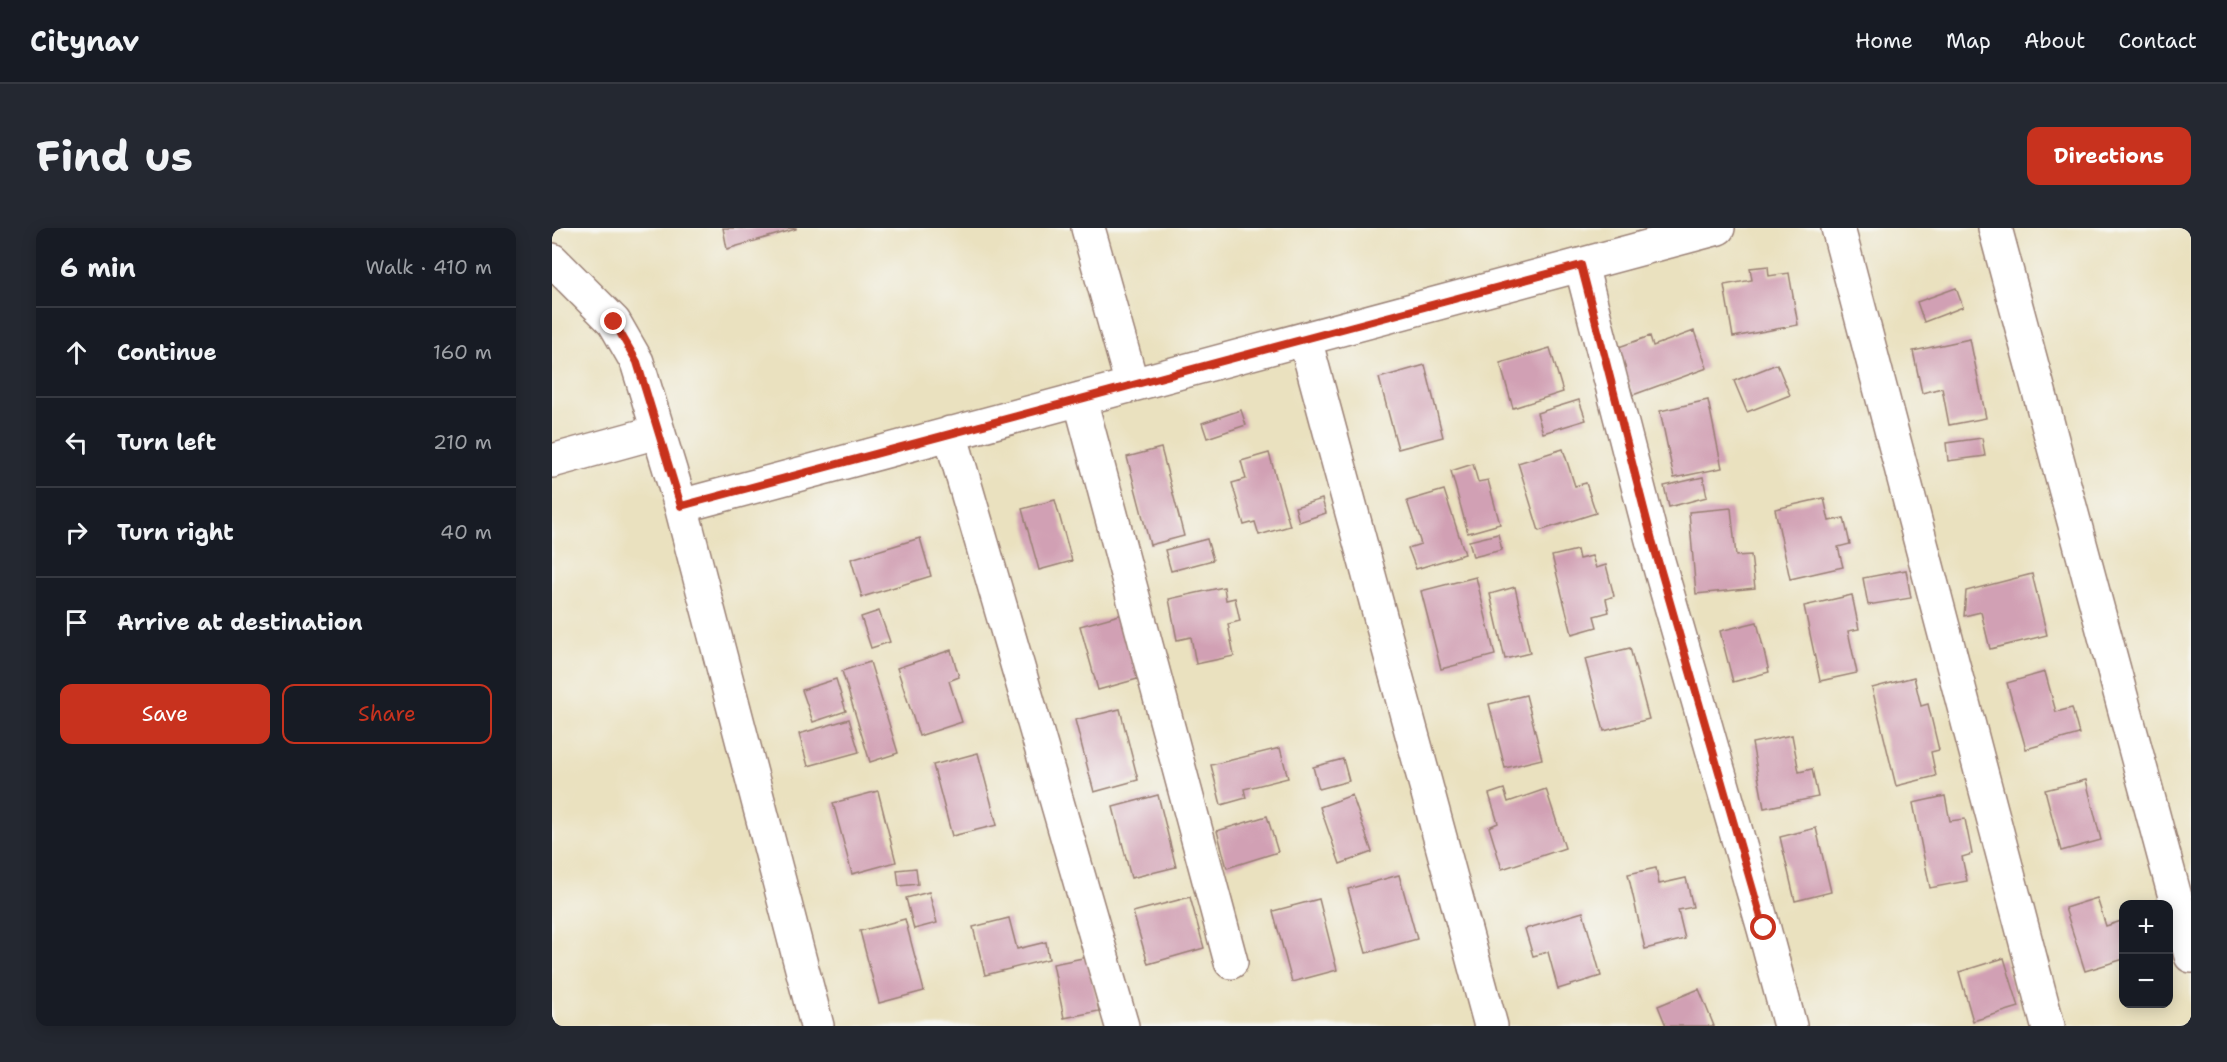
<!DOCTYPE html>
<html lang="en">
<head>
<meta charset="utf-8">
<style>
	body { margin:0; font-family:"Shantell Sans",sans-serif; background:#242831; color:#f1f3f6 }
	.controls { position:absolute; right:18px; bottom:18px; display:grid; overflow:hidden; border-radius:12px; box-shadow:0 3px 15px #0003 }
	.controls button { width:54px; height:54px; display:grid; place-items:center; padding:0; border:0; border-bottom:2px solid #363941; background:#171b24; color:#f1f3f6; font:30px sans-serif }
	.stop { position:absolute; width:18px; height:18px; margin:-14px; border:4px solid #c8321e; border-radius:50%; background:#fff }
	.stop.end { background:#c8321e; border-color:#fff; box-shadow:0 2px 6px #0008 }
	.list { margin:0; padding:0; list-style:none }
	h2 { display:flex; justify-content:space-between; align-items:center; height:78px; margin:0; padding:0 24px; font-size:26px }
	h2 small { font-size:20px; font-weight:400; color:#9ea1a6 }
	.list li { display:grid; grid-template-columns:39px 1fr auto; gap:18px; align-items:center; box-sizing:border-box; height:90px; padding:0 24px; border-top:2px solid #363941 }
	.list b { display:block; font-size:22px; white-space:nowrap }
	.list em { font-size:20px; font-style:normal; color:#9ea1a6 }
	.actions { display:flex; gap:12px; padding:18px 24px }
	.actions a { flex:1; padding:14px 0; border:2px solid #c8321e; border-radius:12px; text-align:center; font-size:21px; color:#c8321e }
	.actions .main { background:#c8321e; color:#fff }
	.icon { flex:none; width:33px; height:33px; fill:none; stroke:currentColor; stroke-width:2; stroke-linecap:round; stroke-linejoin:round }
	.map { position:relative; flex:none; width:1639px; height:798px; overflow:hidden; border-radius:12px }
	header { display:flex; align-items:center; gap:36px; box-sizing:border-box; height:84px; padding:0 30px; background:#171b24; border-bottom:2px solid #363941 }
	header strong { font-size:28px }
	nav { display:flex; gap:33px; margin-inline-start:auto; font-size:21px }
	.intro { display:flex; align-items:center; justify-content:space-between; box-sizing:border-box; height:144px; padding:0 36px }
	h1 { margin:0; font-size:42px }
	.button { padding:15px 27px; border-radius:12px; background:#c8321e; color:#fff; font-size:21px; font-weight:700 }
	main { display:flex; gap:36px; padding:0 36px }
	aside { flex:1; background:#171b24; border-radius:12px; box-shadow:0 3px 15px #0003 }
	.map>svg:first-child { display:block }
	.building { fill:#d1a0b4 }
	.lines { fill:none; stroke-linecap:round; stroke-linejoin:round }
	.minor-casing { stroke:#9a8075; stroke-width:36 }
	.minor { stroke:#fff; stroke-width:33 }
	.route { stroke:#c8321e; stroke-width:8 }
</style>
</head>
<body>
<header>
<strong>Citynav</strong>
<nav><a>Home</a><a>Map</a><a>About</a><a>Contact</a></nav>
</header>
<div class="intro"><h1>Find us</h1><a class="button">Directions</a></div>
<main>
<aside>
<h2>6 min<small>Walk · 410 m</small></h2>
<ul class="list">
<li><svg class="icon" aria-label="ahead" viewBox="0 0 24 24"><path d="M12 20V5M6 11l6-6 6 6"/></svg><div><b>Continue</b></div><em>160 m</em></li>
<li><svg class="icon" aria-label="left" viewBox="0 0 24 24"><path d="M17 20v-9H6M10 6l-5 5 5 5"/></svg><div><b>Turn left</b></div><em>210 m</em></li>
<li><svg class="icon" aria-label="right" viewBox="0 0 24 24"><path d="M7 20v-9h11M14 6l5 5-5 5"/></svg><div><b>Turn right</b></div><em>40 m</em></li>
<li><svg class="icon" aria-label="arrive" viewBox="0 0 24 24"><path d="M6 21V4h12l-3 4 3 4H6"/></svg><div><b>Arrive at destination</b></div></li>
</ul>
<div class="actions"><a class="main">Save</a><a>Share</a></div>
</aside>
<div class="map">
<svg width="1639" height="798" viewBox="0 0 1639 798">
	<rect width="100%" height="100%" fill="#f6f6f2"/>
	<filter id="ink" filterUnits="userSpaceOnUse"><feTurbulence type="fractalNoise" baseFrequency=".0167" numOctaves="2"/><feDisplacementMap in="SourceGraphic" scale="12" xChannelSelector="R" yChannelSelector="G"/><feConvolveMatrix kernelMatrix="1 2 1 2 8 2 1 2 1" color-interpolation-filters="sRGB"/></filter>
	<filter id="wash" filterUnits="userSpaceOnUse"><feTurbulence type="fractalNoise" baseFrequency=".008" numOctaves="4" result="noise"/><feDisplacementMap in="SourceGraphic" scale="24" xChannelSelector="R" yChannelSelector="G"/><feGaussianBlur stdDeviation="1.35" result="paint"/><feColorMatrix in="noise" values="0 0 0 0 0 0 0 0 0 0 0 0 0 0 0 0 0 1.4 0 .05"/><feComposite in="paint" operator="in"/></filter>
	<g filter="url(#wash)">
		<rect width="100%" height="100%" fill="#eae1bf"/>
		<g id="blocks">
			<path class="building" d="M171,0H244V1L175,21Z
				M1216,38L1217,48L1237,45L1246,97L1181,109L1172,57L1200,52L1198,40Z
				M1404,60L1411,79L1372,94L1365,74Z
				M1142,103L1155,140L1081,167L1064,120L1098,108L1101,118Z
				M1418,111L1434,190L1397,197L1390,160L1370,165L1361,123Z
				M998,120L1011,164L961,180L948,135Z
				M1225,136L1238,167L1195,184L1182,153Z
				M873,137L891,209L846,221L827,150Z
				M1027,172L1034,192L991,205L985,185Z
				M1156,172L1170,240L1122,250L1108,183Z
				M689,182L694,197L655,210L650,195Z
				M1430,210L1433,228L1396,233L1394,215Z
				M609,220L632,308L598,317L575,229Z
				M1011,221L1023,258L1034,255L1044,285L987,303L966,235Z
				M717,225L738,298L707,307L703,294L692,297L680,255L694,251L689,233Z
				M921,236L926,254L936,252L948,296L916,305L899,243Z
				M1151,249L1155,269L1117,279L1112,258Z
				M892,262L913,326L864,341L856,320L869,316L855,273Z
				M1272,270L1277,293L1292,290L1298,316L1286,319L1291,339L1238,351L1223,281Z
				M770,271L774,285L747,294L743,279Z
				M503,272L520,333L487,342L470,281Z
				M1179,280L1184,328L1199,327L1203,360L1144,366L1137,284Z
				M946,306L950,322L921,329L917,313Z
				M368,310L379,348L310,369L299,331Z
				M655,311L661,332L619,343L613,322Z
				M1025,322L1027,331L1040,328L1044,340L1054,337L1062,368L1054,371L1057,384L1042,388L1045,399L1020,406L1000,328Z
				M1354,342L1359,370L1316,377L1311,350Z
				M1480,346L1495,407L1438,421L1429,384L1412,388L1414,363Z
				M924,349L943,427L889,441L869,363Z
				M672,359L674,372L683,370L688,393L676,396L682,428L644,436L639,409L625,412L617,371Z
				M963,359L978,425L953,431L938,366Z
				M1300,367L1307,401L1296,403L1305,445L1268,453L1252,378Z
				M327,383L338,414L319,420L309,389Z
				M571,386L589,450L546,462L528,398Z
				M1205,394L1217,444L1181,454L1168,403Z
				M1078,420L1097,491L1052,503L1033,431Z
				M399,422L407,449L397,453L410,494L367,508L345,440Z
				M318,434L346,525L318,534L290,443Z
				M1493,444L1504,484L1520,480L1527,506L1474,521L1455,455Z
				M1362,449L1369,478L1376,476L1387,522L1379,524L1384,548L1344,558L1320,460Z
				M284,451L294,483L261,494L250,462Z
				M974,467L990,531L953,540L937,476Z
				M568,481L586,552L542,564L523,492Z
				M297,491L307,524L256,538L247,506Z
				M1240,507L1247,544L1260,541L1266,569L1212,580L1200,515Z
				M728,520L736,550L692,561L694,570L669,577L659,537Z
				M426,525L445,597L400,608L381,537Z
				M791,531L797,553L767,561L761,539Z
				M1534,552L1549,612L1509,623L1493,562Z
				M952,561L956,574L994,561L1013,620L950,641L937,599L946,595L937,566Z
				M326,563L344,634L300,646L281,575Z
				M606,567L624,639L579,650L561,579Z
				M800,567L820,624L788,636L768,579Z
				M1393,568L1398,593L1413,591L1420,626L1410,629L1415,653L1378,660L1361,575Z
				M715,588L726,624L675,640L665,603Z
				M1264,600L1279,664L1243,673L1228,609Z
				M364,640L366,656L347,658L345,642Z
				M1104,640L1107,656L1134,650L1141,679L1126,682L1133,711L1093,721L1076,646Z
				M847,647L865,711L814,725L796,661Z
				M377,664L385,695L362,701L354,670Z
				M638,669L652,720L596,736L581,684Z
				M1545,670L1554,698L1572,692V731L1533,743L1513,680Z
				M767,671L785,742L740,754L721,683Z
				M1031,684L1049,748L1006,761L996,724L981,728L973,701Z
				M457,690L465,721L494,714L497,731L433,747L421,699Z
				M353,691L372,763L327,775L308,703Z
				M536,729L547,783L512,790L501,736Z
				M1452,730L1467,779L1421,793L1407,744Z
				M1147,761L1162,798H1114L1106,778Z"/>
		</g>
	</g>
	<g filter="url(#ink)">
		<use href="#blocks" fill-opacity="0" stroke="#9a8075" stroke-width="1.5"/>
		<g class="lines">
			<defs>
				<path id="minor" d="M536,0L580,157
					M1286,0L1496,798
					M1443,0L1639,728
					M0,32L62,94L85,134L129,278L265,798
					M1029,37L1100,312L1212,701L1238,798
					M753,111L939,798
					M528,171L679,734
					M398,205L570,798
					M0,233L105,204
					M129,278L1166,0"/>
			</defs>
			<use href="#minor" class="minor-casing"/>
			<use href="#minor" class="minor"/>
		</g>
	</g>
	<g class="lines" filter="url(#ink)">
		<path class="route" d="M62,94L85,134L129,278L1029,37L1100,312L1212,700"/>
	</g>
</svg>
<div class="controls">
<button>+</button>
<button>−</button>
</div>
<div class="stop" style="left:1212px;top:700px"></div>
<div class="stop end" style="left:62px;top:94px"></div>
</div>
</main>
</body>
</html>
